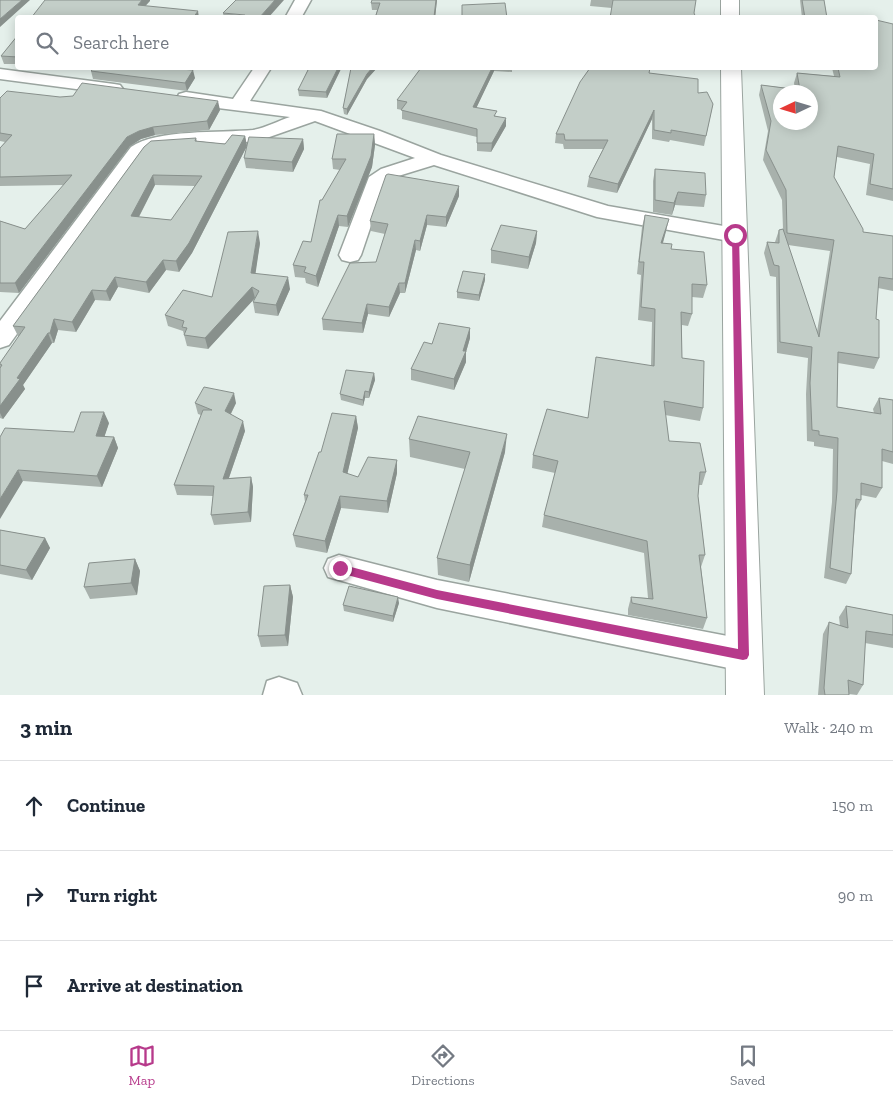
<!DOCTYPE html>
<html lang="en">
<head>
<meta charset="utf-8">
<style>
	body { margin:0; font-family:"Zilla Slab",serif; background:#f6f6f7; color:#1f2937 }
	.compass { position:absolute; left:773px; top:85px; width:45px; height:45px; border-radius:50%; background:#fff; box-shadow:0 2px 12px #0003; rotate:266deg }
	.stop { position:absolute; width:15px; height:15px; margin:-11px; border:4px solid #b73a8b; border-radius:50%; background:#fff }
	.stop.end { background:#b73a8b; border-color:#fff; box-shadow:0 1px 5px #0008 }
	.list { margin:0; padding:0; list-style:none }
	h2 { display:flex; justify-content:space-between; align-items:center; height:65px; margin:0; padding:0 20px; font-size:21px }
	h2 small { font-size:16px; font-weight:400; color:#747a83 }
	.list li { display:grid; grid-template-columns:32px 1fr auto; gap:15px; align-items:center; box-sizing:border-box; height:90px; padding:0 20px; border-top:1px solid #e0e1e3 }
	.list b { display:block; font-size:19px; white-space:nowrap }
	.list em { font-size:16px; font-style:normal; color:#747a83 }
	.icon { flex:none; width:28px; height:28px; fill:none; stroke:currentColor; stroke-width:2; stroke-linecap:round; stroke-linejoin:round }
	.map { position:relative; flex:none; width:893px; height:695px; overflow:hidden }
	.search { position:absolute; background:#fff; box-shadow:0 2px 12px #0003; left:15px; right:15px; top:15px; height:55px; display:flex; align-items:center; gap:12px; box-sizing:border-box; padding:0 18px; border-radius:5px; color:#747a83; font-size:19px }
	.sheet { height:335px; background:#fff }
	nav { display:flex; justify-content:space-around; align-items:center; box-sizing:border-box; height:70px; border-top:1px solid #e0e1e3; background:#fff; font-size:14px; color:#747a83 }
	nav a { display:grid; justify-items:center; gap:2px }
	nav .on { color:#b73a8b }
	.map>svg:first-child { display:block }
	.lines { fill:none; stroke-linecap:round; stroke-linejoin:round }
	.minor-casing { stroke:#9aa49f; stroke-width:3 }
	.primary-casing { stroke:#9aa49f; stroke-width:2 }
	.minor { fill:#fff; fill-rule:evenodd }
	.primary { fill:#fff; fill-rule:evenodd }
	.wall { fill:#a8b1ac; fill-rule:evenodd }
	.shaded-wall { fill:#88908c }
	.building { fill:#c3cec8; stroke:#88908c; fill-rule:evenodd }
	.route { fill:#b73a8b }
</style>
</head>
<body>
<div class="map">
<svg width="893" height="695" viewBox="0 0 893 695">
	<rect width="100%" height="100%" fill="#e5f0eb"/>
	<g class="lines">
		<defs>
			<path id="minor" d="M295,0H311L301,18H285Z
				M254,68H271L250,101L321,111L380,131L441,155L608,206L735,228L743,230L746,235L743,240L735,242L597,217L434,165L395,177L385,184L361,255L358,260L350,262L342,260L339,255L369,177L381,169L415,158L315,121L258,141L153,149L145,155L9,345L0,348V321L131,147C156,129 221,133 253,130C265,128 278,121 290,117L186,104L179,102L177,98L179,94L186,92L233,99Z
				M0,69L114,84L120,85L123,89L120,93L114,94L0,79Z
				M339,555L437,580L743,639L755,644L760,655L755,666L743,671L437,608L328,577L324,568L328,559Z
				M279,677L297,683L302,695H263L267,681Z"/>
			<path id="primary" d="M721,0H739V18H721Z
				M721,68H741L764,695H726Z"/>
		</defs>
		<use href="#minor" class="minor-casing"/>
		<use href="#primary" class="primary-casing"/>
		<use href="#minor" class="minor"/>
		<use href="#primary" class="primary"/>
	</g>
	<path class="wall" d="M437,0L435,18H375L377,10H372L371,3Z
		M591,0H696L612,8L590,6Z
		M800,0H824L827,18H802Z
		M223,13L268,18H224Z
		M893,24V201L866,195L870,164L837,157L834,177L863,232L893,236V291L878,288L876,319L879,358L874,369L838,363L837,407L874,413L873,409L879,398L893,400V464L882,461V488L876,498L861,495V500L856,510L851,574L846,584L824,578L832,502L833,449L814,446V442L807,441L806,394L808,358L777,353L776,277L770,276L764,253L767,242H775L779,230L783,229L782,200L763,160L768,131L759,95L761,85L795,89L794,83L797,73L834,76L832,68H876ZM788,245L830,251L817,332Z
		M18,35V64H4L1,56Z
		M92,68H189L187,70L195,78L187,91L93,79L91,71L94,68Z
		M309,68H341L327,98L299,96L298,90Z
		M351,68H377L367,79L347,115L344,114L343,108Z
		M449,68H512V72L494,71L476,108L496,116L506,126L491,152L477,151V137L402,119V110L397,109V100L448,69Z
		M649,73L698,93L713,104L704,146L670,140L669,142L652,139V119L617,193L587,187L589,177L603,149H564L563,144L555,143L556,134Z
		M60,97L220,110L209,130L155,135L141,139L130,146L19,293L0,292V221L25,229L64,185L0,186V148L5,142L0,141V98Z
		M374,134L375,145L372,167L348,227L339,226L318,287L306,283L305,278L295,277L293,265L311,242L322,200L340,170L333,169L332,159Z
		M245,136L247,146L192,253L179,272L166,270L149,293L118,287L110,301L95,300L76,332L58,330L54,343H52L23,385L25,389L3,419L0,418V363L19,336H18L13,326L144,147L196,138L197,141L225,144ZM155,185L195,186L171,220L139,217Z
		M303,139L304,149L293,172L246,168L244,158Z
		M655,169L706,195L704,207L675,205L672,215L653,212V181Z
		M459,196L446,227L427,225L420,251L416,250L405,293H400L389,317L368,314L363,333L323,330L322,319L376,262L385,234L371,231L370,221Z
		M645,215L666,231L663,243L671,249L707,285L703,298L692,297V314L688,326L682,325V358L703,408L700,421L665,415L669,441L706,472L702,485H699L698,496L705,555L701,567L707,618L703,629L628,615V609L631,597L648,598L644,553L542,527L544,515L555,473L532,468L533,455L587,418L651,365L652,322L638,320L641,275L637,274L642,227Z
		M537,231L536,243L528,269L491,263V250Z
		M260,243L255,273L290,289L278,316L255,313L253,302L255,298L208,349L187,346L183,331L168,326L165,315L212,297Z
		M485,280L479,301L457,298V292Z
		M470,328V338L466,352V362L454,390L411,380V369L432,344Z
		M374,373L375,380L369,398H365L363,406L341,400L340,394Z
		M195,403H236L231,414L245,431L229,478L251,477L253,487L251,522L214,525L211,515L213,496L177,495L174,485L201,415L198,414Z
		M356,416L358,428L347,474L358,477L397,460V473L388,513L341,508L327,553L296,547L293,535L305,502L304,495L321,452Z
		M109,423L104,437H114L118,448L102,487L23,481L0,437L74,432Z
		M409,439L505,452L469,582L438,575L437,558L465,469L410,457Z
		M0,530L45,538L50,548L32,580L0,574Z
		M135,559L140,571L137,595L90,599L84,587Z
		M290,585L293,597L288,646L261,647L258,636Z
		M399,603L393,622L344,611L343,605Z
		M846,606L893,615V648L865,643L863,685L857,695L849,694V695H818L823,634L829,622L840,626L839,617Z"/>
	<path class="shaded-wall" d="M22,0H30L0,27V19Z
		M142,0H150V1L140,12L138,5Z
		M275,0H284L268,18H259Z
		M436,0H437L435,18H434Z
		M198,11L199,18H193Z
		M182,68H189L182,77L180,69Z
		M338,68H341V69L327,98L326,92Z
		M372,68H377L367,79L347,115V109L367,74Z
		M492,68H495L494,71L473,115V107Z
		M193,70L195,78L187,91L185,83Z
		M218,101L220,110L209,130L207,121Z
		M654,110L652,119L617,193L618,184Z
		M506,118V126L491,152L492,143Z
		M153,127L155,135L141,139L130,146L19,293L15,283L127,137L139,131Z
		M374,134L375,145L372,167L348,227L347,216Z
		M245,136L247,146L192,253L179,272L176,261Z
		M303,139L304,149L293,172L292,162Z
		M153,175L155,185L134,226L131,216Z
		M459,186V196L446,227V217Z
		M678,192L675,205L672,215L674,203Z
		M338,215L339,226L318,287L316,276Z
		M427,215V225L420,251V241Z
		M669,219L666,231L659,256L661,243Z
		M258,231L260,243L254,284L251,273Z
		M537,231L536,243L528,269L529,257Z
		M415,240L416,250L405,293V283Z
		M163,260L166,270L149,293L146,282Z
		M485,274V280L479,301V295Z
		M115,277L118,287L110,301L106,291Z
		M288,277L290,289L278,316L276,305Z
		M399,283L400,293L389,317V307Z
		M252,287L255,298L208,349L205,338Z
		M92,290L95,300L76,332L72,322Z
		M367,304L368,314L363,333L362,323Z
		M54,319L58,330L54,343L50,333Z
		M470,328V338L466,352V362L454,390V379Z
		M48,333L52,343L23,385L25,389L3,419L0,413V406L17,378Z
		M374,373L375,380L369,398V392Z
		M365,391V398L363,406V400Z
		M234,393L236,403L227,421L225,411Z
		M104,412L109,423L101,447L96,436Z
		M356,416L358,428L345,484L343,472Z
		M243,421L245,431L225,489L223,479Z
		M507,434L505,452L469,582L470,565Z
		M114,437L118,448L102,487L97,476Z
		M397,460V473L388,513L387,501Z
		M18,470L23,481L0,519V499Z
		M251,477L253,487L251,522L248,512Z
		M340,496L341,508L327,553L325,541Z
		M45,538L50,548L32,580L26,570Z
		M135,559L140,571L137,595L131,583Z
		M290,585L293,597L288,646L285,635Z
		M398,597L399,603L393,622V616Z"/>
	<path class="building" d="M0,0H22L0,19Z
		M45,0H142L138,5L198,11L193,18H31Z
		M236,0H275L259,18H244L245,15L223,13Z
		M372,0H436L434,17L423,16L422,18H375L380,3H371Z
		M613,0H696L694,13L696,18H610Z
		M802,0H824L827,18H805Z
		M505,3L507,18H462V5Z
		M876,20L893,24V189L870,184L874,154L838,146L834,177L863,229V232L893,236V279L879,277L876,319L879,320V358L838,352L837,407L881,414L879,398L893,400V452L882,449V488L861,483V500L856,499L851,574L830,568L837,491L838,438L819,435V431L812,430L810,383L812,347L780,342L779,266L774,265L767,242L779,243V230L783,229L819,337L834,240L787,233L786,190L766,150L771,121L761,85L800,90L797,73L840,77L838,68H876ZM780,92H810V122H780Z
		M18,35V57L1,56Z
		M94,68H182L180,69L193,70L185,83L91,71Z
		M309,68H338L326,92L298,90Z
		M351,68H372L367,74L347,109L343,108Z
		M421,68H435L448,69L449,68H492L473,107L497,111L494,116L506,118L492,143H477V129L401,110L407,102L397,100Z
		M590,68H650L649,73L698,79V93L707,92L713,104L706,136L671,130V133L654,130V110L618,184L589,177L608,140H565L564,134H556L580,82Z
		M82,83L218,101L207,121L153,127L139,131L127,137L15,283H0V221L25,229L72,175L0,177V148L12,135L0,133V98L7,91L60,97L73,96Z
		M337,134H374L371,156L347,216L338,215L316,276L304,272L306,267L293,265L303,241L311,242L320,200H322L346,159H332Z
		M232,135L245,136L189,243L176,261L163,260L146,282L115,277L106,291L92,290L72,322L54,319L50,333H48L17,378L20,379L0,406V368L2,365L0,364V363L25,327L13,326L144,147L151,141L196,138L195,141L225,144ZM153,175L202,176L171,220L131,216Z
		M249,137L303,139L292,162L244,158Z
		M655,169L705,173L706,195L678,192L674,203L655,200Z
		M388,174L459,186L446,217L427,215L420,241L415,240L405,283H399L389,307L367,304L362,323L322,319L350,263L376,262L388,224L370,221L386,175Z
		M645,215L669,219L661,243L672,244L671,249L704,252L707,285L692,284V314L681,312L682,358L704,361L703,408L664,401L669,441L700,443L706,472H700L698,496L705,555H699L707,618L632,603L631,597L653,599L647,541L544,515L558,461L533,455L547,409L588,418L596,357L654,366L655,309L641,307L644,262H639Z
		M501,225L537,231L529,257L491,250Z
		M258,231L251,273L288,277L276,305L253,302L259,291L252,287L205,338L184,335L187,328L182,327L184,321L165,315L183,290L212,297L228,232Z
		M463,271L485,274L479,295L457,292Z
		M439,323L470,328L463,351H466L454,379L411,369L424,342L432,344Z
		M346,370L374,373L369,392L365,391L363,400L340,394Z
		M204,387L234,393L225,411L243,421L223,479L251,477L248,512L211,515L214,486L174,485L203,410H212L195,403Z
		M81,412H104L96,436L114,437L97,476L18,470L0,499V437L5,428L74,432Z
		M332,413L356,416L343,472L358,477L368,457L397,460L387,501L340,496L325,541L293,535L308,495H304L319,452H321Z
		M418,416L507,434L470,565L437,558L470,452L409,439Z
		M0,530L45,538L26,570L0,565Z
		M135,559L131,583L84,587L89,563Z
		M290,585L285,635L258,636L264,586Z
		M349,586L398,597L393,616L343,605Z
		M846,606L893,615V635L866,631L863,685L848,680L849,695H825L824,688L829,622L848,628Z"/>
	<path class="route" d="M735,233L739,235L749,655L747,659L743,660L437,599L336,572V565L340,564L437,590L738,649L732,235Z"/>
</svg>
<svg class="compass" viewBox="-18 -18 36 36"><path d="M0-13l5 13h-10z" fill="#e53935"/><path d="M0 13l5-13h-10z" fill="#747a83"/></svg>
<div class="stop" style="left:735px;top:235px"></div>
<div class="stop end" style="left:340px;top:568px"></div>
<div class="search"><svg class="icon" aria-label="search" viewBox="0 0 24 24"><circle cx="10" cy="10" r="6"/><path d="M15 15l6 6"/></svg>Search here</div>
</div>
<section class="sheet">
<h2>3 min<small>Walk · 240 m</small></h2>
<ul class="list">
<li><svg class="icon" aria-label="ahead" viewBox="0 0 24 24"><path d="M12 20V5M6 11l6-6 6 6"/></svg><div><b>Continue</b></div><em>150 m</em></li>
<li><svg class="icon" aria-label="right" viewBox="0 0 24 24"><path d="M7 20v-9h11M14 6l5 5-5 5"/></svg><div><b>Turn right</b></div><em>90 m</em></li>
<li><svg class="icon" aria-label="arrive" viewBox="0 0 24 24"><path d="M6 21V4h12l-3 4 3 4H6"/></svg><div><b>Arrive at destination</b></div></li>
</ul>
</section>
<nav>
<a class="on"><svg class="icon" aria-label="map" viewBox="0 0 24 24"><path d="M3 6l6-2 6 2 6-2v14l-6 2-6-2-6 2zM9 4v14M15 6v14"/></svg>Map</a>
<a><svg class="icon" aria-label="directions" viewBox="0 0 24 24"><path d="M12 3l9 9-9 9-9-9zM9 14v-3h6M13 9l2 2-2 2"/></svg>Directions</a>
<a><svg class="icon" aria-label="saved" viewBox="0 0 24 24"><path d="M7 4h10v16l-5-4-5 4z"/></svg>Saved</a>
</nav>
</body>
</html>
